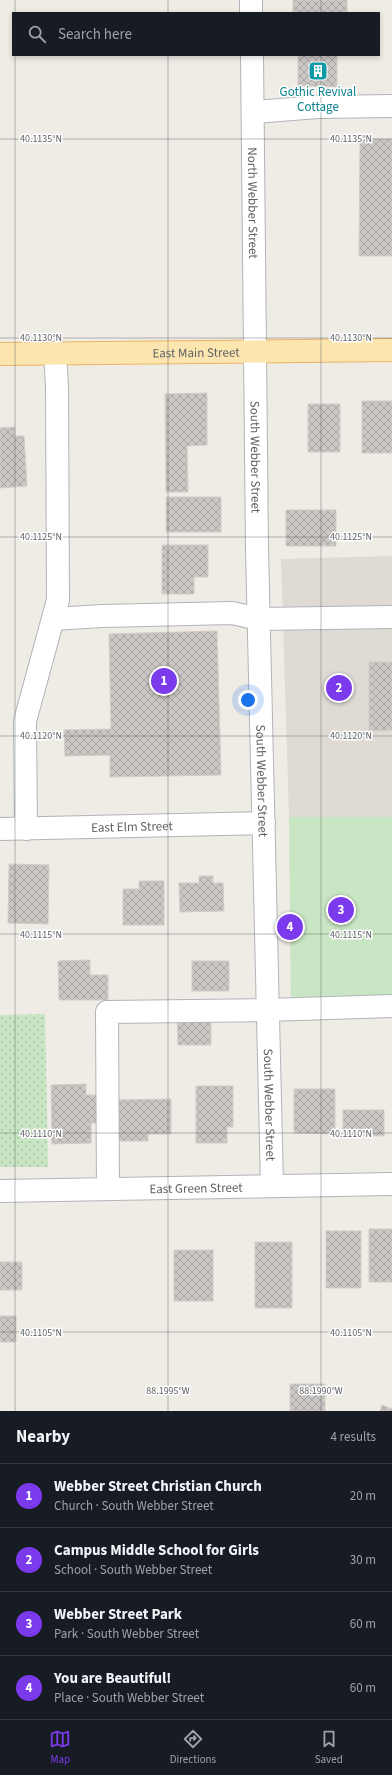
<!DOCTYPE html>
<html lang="en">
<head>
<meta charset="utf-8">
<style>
	body { margin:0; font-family:"Source Sans 3",sans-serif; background:#20242c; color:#f1f3f6 }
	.you { position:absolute; left:248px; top:700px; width:14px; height:14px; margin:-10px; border:3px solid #fff; border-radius:50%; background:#1a73e8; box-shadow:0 0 0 6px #1a73e833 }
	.badge { display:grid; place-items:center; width:26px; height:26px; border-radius:50%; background:#7c3aed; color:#fff; font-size:13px; font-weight:700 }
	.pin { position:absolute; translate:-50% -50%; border:2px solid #fff; box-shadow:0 1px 4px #0006 }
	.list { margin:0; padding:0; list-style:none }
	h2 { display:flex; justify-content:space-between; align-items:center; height:52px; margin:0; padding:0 16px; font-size:17px }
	h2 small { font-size:13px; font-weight:400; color:#9ea1a6 }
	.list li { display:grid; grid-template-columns:26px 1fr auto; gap:12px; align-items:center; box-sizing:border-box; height:64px; padding:0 16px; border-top:1px solid #363941 }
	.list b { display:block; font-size:15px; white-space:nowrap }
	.list p { margin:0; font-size:13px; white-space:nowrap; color:#9ea1a6 }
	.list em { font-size:13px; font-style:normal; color:#9ea1a6 }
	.icon { flex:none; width:22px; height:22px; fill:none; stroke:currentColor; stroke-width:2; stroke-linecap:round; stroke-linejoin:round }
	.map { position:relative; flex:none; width:392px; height:1411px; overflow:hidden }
	.search { position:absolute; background:#171b24; box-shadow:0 2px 6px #0003; left:12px; right:12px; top:12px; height:44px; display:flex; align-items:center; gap:10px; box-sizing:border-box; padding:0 14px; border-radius:0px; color:#9ea1a6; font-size:15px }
	.sheet { height:308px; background:#171b24 }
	nav { display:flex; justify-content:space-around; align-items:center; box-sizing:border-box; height:56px; border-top:1px solid #363941; background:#171b24; font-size:11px; color:#9ea1a6 }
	nav a { display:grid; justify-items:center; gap:2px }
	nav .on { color:#7c3aed }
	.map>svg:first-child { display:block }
	.education { fill:#dfdbd4 }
	.grass { fill:url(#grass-dots) }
	.green { fill:#c9e6c4 }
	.building { fill:url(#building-cross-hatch); stroke:#d4cdc5 }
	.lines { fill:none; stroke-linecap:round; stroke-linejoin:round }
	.minor-casing { stroke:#b1b4b8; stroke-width:24 }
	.major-casing { stroke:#ecb363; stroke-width:24 }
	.minor { stroke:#fff; stroke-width:22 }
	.major { stroke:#fce5af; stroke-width:22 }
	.ticks { fill:none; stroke:#5e6266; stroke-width:1; stroke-opacity:0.45 }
	.labels { text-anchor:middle; stroke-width:3; stroke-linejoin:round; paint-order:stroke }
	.culture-label { font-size:13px; fill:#0d838f; stroke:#fff }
	.street-label { font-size:13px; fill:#5e6266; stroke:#fff }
	.ticks-label { font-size:10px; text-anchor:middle; fill:#5e6266; stroke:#fff; stroke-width:3; stroke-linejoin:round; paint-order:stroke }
</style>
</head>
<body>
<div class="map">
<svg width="392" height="1411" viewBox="0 0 392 1411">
	<defs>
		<pattern id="grass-dots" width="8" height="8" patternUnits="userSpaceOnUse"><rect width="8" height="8" fill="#c9e6c4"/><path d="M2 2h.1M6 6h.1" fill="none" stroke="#a6bea3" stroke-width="1.8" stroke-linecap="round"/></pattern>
		<pattern id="building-cross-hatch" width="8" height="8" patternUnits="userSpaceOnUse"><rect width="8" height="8" fill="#cbc7c4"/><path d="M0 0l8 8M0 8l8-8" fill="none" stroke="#a8a5a3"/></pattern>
	</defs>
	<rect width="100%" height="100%" fill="#efece6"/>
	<path class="education" d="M392,556V1000L291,1002L289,817L281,559Z"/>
	<path class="grass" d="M45,1014L48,1167H0V1015Z"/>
	<path class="green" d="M289,817H392V1002H291Z"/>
	<path class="building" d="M293,0H347V13H293Z
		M298,55H337V87L298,86Z
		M360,139H392V256H359Z
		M207,393V445L187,446L188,492H166L165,394Z
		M362,401H392V453H362Z
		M308,404H340V452H308Z
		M15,427V436H24L27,486L0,488V428Z
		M166,497H221V532H166Z
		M286,510H336V546H286Z
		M162,545H208V577H194V594H162Z
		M217,631L221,775L110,777V755L65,756L64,730L111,729L109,634Z
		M369,662H392V730L369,731Z
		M9,864L49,865L48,924L8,923Z
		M199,876H213V883H223L224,911L180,912L179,883H199Z
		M139,881H164V925H123V889H139Z
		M90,960V975H108V1000H59L58,961Z
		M192,961H229V991H192Z
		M211,1018V1045H178L177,1019Z
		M86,1084V1095H99L100,1123H91V1143L52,1144L51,1085Z
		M196,1086H233V1127H227V1143H196Z
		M294,1089H335V1134L294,1133Z
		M171,1099V1134H148V1141H117V1100Z
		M343,1110H384V1136L343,1135Z
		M369,1229H392V1282H369Z
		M326,1231H361V1288H326Z
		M255,1242H292V1308H255Z
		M174,1250H213V1301H174Z
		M0,1262H22V1290H0Z
		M0,1316H16V1342H0Z
		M290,1384H325V1411H290Z
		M382,1405L392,1409V1411H380Z"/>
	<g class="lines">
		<defs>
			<g id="minor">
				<path d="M251,0V13"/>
				<path id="s1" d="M252,55L257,549L272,1186"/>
				<path d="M254,112L318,107L392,106"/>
				<path d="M53,619L102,616L232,613L259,619L392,617"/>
				<path id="s2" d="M0,829L264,823"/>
				<path d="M26,829L25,721L58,600L57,386L55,353"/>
				<path d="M108,1189L107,1012L268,1010L392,1006"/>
				<path id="s3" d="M0,1191L392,1184"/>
			</g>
			<g id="major">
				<path id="s4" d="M0,354L392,350"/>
			</g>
		</defs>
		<use href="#minor" class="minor-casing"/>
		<use href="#major" class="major-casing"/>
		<use href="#minor" class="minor"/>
		<use href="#major" class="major"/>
	</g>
	<path class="ticks" d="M15,0V13M168,0V13M321,0V13M15,55V1411M168,55V1411M321,55V1411M0,139H392M0,338H392M0,537H392M0,736H392M0,934H392M0,1133H392M0,1332H392"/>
	<defs>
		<symbol id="building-square" viewBox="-11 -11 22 22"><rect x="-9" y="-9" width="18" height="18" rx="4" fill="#0f9aa8" stroke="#fff"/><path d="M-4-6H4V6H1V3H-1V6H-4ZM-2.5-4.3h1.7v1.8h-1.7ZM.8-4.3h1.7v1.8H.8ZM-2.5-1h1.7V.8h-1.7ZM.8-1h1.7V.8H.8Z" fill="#fff"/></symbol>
	</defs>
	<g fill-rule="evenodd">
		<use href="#building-square" x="307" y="60" width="22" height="22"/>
	</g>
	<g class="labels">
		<g class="culture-label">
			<text x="318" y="96">Gothic Revival<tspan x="318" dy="15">Cottage</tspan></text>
		</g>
		<g class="street-label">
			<text dy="5" stroke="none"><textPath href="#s1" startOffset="148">North Webber Street</textPath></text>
			<text dy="5" stroke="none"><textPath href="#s4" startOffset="196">East Main Street</textPath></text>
			<text dy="5" stroke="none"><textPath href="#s1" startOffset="402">South Webber Street</textPath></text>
			<text dy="5" stroke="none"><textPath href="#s1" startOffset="726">South Webber Street</textPath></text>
			<text dy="5" stroke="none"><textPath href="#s2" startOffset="132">East Elm Street</textPath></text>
			<text dy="5" stroke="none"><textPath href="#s1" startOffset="1050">South Webber Street</textPath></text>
			<text dy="5" stroke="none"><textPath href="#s3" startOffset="196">East Green Street</textPath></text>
		</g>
	</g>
	<g class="ticks-label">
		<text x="41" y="142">40.1135°N</text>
		<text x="351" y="142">40.1135°N</text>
		<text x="41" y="341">40.1130°N</text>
		<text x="351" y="341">40.1130°N</text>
		<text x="41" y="540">40.1125°N</text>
		<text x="351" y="540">40.1125°N</text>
		<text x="41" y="739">40.1120°N</text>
		<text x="351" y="739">40.1120°N</text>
		<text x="41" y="938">40.1115°N</text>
		<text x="351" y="938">40.1115°N</text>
		<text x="41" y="1137">40.1110°N</text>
		<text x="351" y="1137">40.1110°N</text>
		<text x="41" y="1336">40.1105°N</text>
		<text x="351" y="1336">40.1105°N</text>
		<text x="168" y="1394">88.1995°W</text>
		<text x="321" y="1394">88.1990°W</text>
	</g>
</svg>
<div class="you"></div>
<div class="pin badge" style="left:164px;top:681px">1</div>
<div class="pin badge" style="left:339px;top:688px">2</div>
<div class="pin badge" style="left:341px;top:910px">3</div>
<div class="pin badge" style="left:290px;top:927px">4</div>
<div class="search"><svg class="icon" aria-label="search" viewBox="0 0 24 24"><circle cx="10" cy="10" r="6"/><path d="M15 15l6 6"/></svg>Search here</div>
</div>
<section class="sheet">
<h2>Nearby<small>4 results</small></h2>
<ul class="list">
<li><span class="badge">1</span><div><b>Webber Street Christian Church</b><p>Church · South Webber Street</p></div><em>20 m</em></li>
<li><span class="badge">2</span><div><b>Campus Middle School for Girls</b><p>School · South Webber Street</p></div><em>30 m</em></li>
<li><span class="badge">3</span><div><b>Webber Street Park</b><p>Park · South Webber Street</p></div><em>60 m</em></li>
<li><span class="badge">4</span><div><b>You are Beautiful!</b><p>Place · South Webber Street</p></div><em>60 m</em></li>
</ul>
</section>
<nav>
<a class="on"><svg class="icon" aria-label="map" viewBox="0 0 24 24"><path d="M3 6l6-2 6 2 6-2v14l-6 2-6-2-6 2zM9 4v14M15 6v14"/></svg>Map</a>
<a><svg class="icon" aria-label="directions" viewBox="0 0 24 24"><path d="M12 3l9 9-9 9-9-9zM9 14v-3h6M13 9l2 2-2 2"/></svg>Directions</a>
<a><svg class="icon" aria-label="saved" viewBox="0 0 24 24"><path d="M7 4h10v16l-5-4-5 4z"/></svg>Saved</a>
</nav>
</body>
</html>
